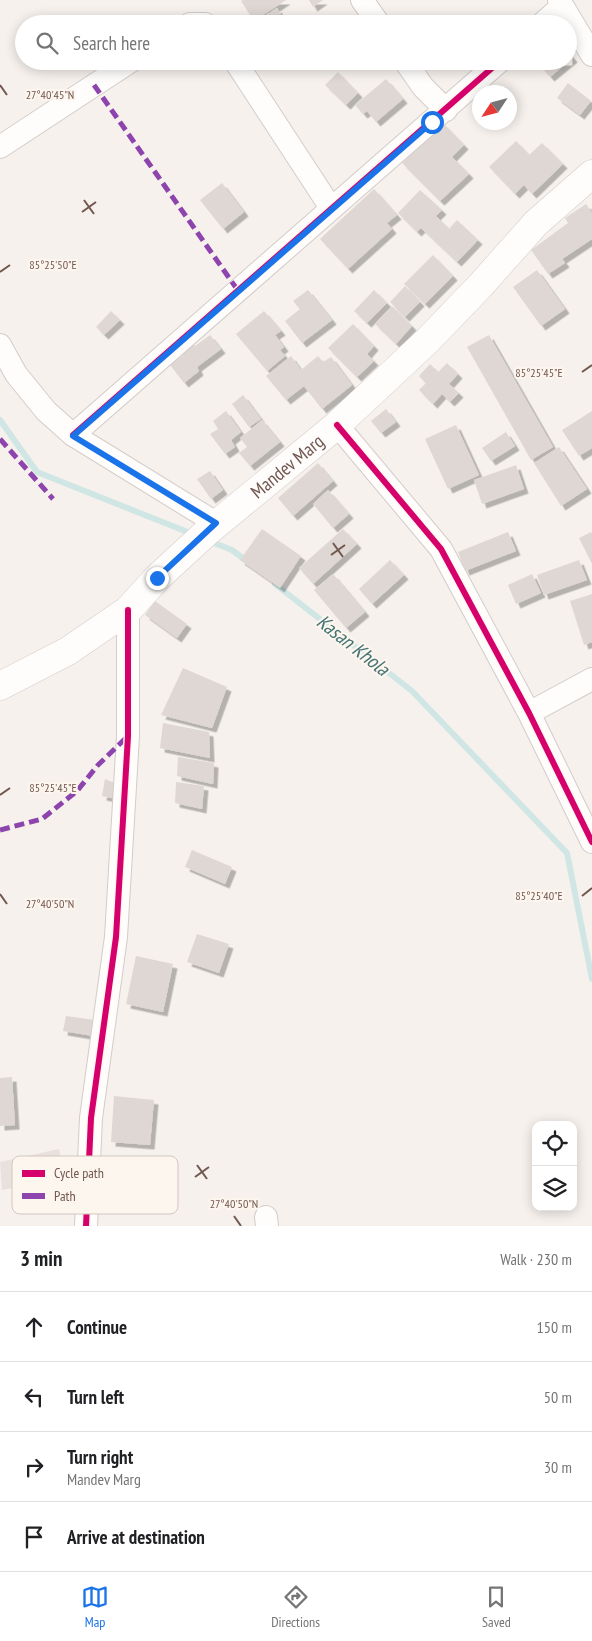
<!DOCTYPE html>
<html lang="en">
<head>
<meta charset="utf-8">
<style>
	body { margin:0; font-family:"PT Sans Narrow",sans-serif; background:#f6f6f6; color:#202124 }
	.controls { position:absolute; right:15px; bottom:15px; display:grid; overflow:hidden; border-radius:10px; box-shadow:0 2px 12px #0003 }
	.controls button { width:45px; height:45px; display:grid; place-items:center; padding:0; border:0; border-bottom:1px solid #e0e0e0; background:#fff; color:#202124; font:25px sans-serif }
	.compass { position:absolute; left:472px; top:85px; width:45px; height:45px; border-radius:50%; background:#fff; box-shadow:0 2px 12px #0003; rotate:234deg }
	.stop { position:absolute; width:15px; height:15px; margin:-11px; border:4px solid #1a73e8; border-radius:50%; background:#fff }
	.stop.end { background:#1a73e8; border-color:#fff; box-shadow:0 1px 5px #0008 }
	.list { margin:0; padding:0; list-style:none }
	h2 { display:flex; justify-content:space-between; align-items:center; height:65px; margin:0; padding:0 20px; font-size:21px }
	h2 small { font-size:16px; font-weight:400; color:#757577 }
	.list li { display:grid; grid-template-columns:32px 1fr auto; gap:15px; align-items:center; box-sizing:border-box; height:70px; padding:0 20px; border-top:1px solid #e0e0e0 }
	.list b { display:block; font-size:19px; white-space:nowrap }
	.list p { margin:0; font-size:16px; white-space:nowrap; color:#757577 }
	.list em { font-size:16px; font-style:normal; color:#757577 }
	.icon { flex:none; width:28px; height:28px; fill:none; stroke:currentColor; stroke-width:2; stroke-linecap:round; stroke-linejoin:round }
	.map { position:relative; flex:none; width:592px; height:1226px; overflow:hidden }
	.search { position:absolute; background:#fff; box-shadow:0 2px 12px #0003; left:15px; right:15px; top:15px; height:55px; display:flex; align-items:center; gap:12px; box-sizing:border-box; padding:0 18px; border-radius:28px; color:#757577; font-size:19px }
	.sheet { height:345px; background:#fff }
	nav { display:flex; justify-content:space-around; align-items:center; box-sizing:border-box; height:70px; border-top:1px solid #e0e0e0; background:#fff; font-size:14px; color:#757577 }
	nav a { display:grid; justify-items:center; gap:2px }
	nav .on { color:#1a73e8 }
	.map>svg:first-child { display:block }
	.industrial { fill:#e8e1de }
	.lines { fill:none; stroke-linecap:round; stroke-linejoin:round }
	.stream { stroke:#d0e6e5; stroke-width:6 }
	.building { fill:#dfd7d3; filter:url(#shadow) }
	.street-casing { stroke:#d3ccc8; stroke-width:24 }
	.secondary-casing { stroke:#d5cdca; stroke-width:29 }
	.street { stroke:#fefdfc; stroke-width:22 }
	.secondary { stroke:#fefdfc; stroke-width:28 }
	.quiet { stroke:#8e44ad; stroke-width:5; stroke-dasharray:10 5; stroke-linecap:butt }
	.cycleway-casing { stroke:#fdf6ef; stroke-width:9 }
	.cycleway { stroke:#d6006c; stroke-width:6 }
	.route { stroke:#1a73e8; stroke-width:6 }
	.ticks { fill:none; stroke:#72574f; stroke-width:2 }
	.labels { text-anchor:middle; stroke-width:4; stroke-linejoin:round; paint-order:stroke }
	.street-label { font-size:19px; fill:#72574f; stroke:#fdf6ef }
	.water-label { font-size:20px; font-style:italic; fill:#457475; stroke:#fdf6ef }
	.key { fill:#fdf6ef; stroke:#d3c6bf; stroke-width:1 }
	.key-label { font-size:14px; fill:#72574f }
	.ticks-label { font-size:12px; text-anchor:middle; fill:#72574f; stroke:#fdf6ef; stroke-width:4; stroke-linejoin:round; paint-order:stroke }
</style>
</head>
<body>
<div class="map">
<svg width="592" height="1226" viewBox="0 0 592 1226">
	<defs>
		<filter id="shadow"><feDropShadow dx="4.5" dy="4.5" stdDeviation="0" flood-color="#0004"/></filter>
	</defs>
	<rect width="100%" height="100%" fill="#f6f1ed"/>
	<path class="industrial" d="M59,1149L65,1178L2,1190L0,1162Z"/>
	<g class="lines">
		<path class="stream" d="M0,420L37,472L195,535
			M209,541L232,550L248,562
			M275,584L412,691L567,853L592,979"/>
	</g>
	<path class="building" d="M243,0H286L254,21L241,1Z
		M309,0H323L313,7Z
		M277,8L286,24H260L258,20Z
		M568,52L573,58L550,77L537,62L568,61Z
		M338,72L358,93L346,105L325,85Z
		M386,79L403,99L376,122L367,111L363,114L355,105Z
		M568,83L591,101L580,115L557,98Z
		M443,123L464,145L452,157L469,174L440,201L402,163Z
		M516,141L529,155L542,143L563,164L532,194L524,185L515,194L489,167Z
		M222,183L244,212L223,229L200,200Z
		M374,189L397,215L387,223L392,229L348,269L320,239Z
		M420,190L442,210L436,216L449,229L457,220L478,240L457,262L421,228L417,232L398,213Z
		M586,204L592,213V239L562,259L565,263L548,274L531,250L568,223L565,218Z
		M433,255L453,276L425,304L404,284Z
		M537,270L565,309L541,326L513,287Z
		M405,286L420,302L405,317L390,302Z
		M308,290L332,320L302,343L285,321L300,309L293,301Z
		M374,290L387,303L367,323L354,311Z
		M392,306L412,326L396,344L375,324Z
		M111,311L120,320L104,335L96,327Z
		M264,311L281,331L275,335L284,347L280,350L285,356L267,371L236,334Z
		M353,324L374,346L367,354L374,361L357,377L328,348Z
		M210,335L221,349L197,367L199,371L184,383L170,365L183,355L180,351L192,342L195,346Z
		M489,335L553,447L531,460L467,347Z
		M291,356L301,370L318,356L323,362L331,357L352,385L322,409L304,386L286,400L266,376Z
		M447,363L458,374L449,384L459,393L450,402L442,394L433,404L419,390L426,383L419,376L430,364L438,372Z
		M243,395L261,419L249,427L232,404Z
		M386,409L396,422L381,433L371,421Z
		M226,411L241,432L231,440L235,447L225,454L210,434L218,429L213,421Z
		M592,411V448L579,456L562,430Z
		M262,420L280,442L250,466L239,453L247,447L240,438Z
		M456,425L479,475L448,489L425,439Z
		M506,432L515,446L491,461L482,448Z
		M559,447L587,489L561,506L534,463Z
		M318,463L333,481L293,516L278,498Z
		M516,465L524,489L482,504L474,480Z
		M210,471L223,490L211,499L197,479Z
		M328,490L349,514L333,528L313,504Z
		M262,529L301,556L280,588L240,560Z
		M343,529L357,544L313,584L299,568Z
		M508,532L516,551L465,571L458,552Z
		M591,532L592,534V564L579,538Z
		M390,560L404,575L372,604L359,589Z
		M579,560L587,580L544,595L537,575Z
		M333,574L365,612L346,628L314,590Z
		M532,574L541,593L516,604L508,585Z
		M592,594V642L584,645L570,601Z
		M155,601L187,624L177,638L145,615Z
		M183,668L227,687L212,728L161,715Z
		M163,723L209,732L210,758L160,748Z
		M178,757L214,763L213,784L177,776Z
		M105,779L115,783L116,799L102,796Z
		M176,782L204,786L202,809L175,803Z
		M192,850L232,867L225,884L185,867Z
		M197,934L229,944L219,973L187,962Z
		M136,956L173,964L163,1012L126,1004Z
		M66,1016L95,1020L93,1036L63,1031Z
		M12,1077L15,1125L0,1126V1078Z
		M114,1096L154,1100L150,1145L111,1142Z"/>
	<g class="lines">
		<defs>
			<path id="street" d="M362,0L379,24
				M559,0L592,55
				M190,24H205
				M542,24L562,6
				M235,61L331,208
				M405,61L423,87L446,110
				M0,147L131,61
				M0,345L16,374L46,411L73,435L216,523
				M337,425L441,549L529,713L592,842
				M73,435L500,61
				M529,713L592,679
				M266,1217L267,1226
				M86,1226L91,1118L116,937L128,736V610"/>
			<g id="secondary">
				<path id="s1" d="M0,686L68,651L128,610L157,578L207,532L337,425L427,341L480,286L536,223L592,174"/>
			</g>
		</defs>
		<use href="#street" class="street-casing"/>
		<use href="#secondary" class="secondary-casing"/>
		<use href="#street" class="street"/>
		<use href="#secondary" class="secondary"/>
		<path class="quiet" d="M94,85L239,292
			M0,439L53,499
			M0,830L42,819L77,791L98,765L128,736"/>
		<defs>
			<path id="cycleway" d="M337,425L441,549L529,713L592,842
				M73,435L500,61
				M86,1226L91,1118L116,937L128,736V610"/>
		</defs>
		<use href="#cycleway" class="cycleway-casing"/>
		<use href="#cycleway" class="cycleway"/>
	</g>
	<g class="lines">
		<path class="route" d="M157,578L216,523L73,436L432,122"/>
	</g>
	<path class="ticks" d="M0,85L7,95M84,200L94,214M82,212L96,202M0,272L10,265M582,372L592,365M333,543L343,557M331,555L345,545M0,795L10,788M0,894L7,904M582,896L592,888M197,1165L207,1179M195,1177L209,1167M234,1216L241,1226"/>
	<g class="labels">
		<g class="street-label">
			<text dy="7" stroke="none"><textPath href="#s1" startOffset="364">Mandev Marg</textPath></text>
		</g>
		<g class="water-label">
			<text transform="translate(353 645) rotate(38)" y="7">Kasan Khola</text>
		</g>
	</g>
	<rect x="12" y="1156" width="166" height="58" rx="8" class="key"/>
	<rect x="22" y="1170" width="23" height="7" fill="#d6006c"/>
	<rect x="22" y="1193" width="23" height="6" fill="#8e44ad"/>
	<g class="key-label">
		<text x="54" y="1178">Cycle path</text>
		<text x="54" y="1201">Path</text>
	</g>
	<g class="ticks-label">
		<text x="50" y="99">27°40'45"N</text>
		<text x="53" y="269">85°25'50"E</text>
		<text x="539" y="377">85°25'45"E</text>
		<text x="53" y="792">85°25'45"E</text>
		<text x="539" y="900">85°25'40"E</text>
		<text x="50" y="908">27°40'50"N</text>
		<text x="234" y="1208">27°40'50"N</text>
	</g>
</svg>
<div class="controls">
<button><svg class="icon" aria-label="locate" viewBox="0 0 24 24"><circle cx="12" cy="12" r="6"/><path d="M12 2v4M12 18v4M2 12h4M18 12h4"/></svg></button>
<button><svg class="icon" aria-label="layers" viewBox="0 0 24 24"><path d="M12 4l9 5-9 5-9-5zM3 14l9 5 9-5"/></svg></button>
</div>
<svg class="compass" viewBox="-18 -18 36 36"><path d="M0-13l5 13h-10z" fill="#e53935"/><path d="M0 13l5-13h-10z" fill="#757577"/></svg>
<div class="stop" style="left:432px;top:122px"></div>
<div class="stop end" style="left:157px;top:578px"></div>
<div class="search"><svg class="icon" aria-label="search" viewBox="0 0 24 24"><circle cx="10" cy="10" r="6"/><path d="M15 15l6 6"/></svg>Search here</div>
</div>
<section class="sheet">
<h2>3 min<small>Walk · 230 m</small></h2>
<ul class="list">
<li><svg class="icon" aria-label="ahead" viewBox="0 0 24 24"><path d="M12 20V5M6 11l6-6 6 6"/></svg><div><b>Continue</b></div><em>150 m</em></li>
<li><svg class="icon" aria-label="left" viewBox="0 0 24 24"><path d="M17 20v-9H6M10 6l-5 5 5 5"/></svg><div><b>Turn left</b></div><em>50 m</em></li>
<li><svg class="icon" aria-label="right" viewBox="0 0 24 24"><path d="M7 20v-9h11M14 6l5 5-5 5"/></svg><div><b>Turn right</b><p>Mandev Marg</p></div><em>30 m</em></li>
<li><svg class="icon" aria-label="arrive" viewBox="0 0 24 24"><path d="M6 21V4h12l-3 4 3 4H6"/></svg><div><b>Arrive at destination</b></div></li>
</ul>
</section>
<nav>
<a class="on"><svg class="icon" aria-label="map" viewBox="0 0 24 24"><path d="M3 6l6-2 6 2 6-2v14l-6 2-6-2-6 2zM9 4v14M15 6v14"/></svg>Map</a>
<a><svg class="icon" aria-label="directions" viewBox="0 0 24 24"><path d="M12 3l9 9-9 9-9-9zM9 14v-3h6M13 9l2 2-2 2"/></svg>Directions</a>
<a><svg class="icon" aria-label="saved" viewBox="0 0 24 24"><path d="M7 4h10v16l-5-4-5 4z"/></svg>Saved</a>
</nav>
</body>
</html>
